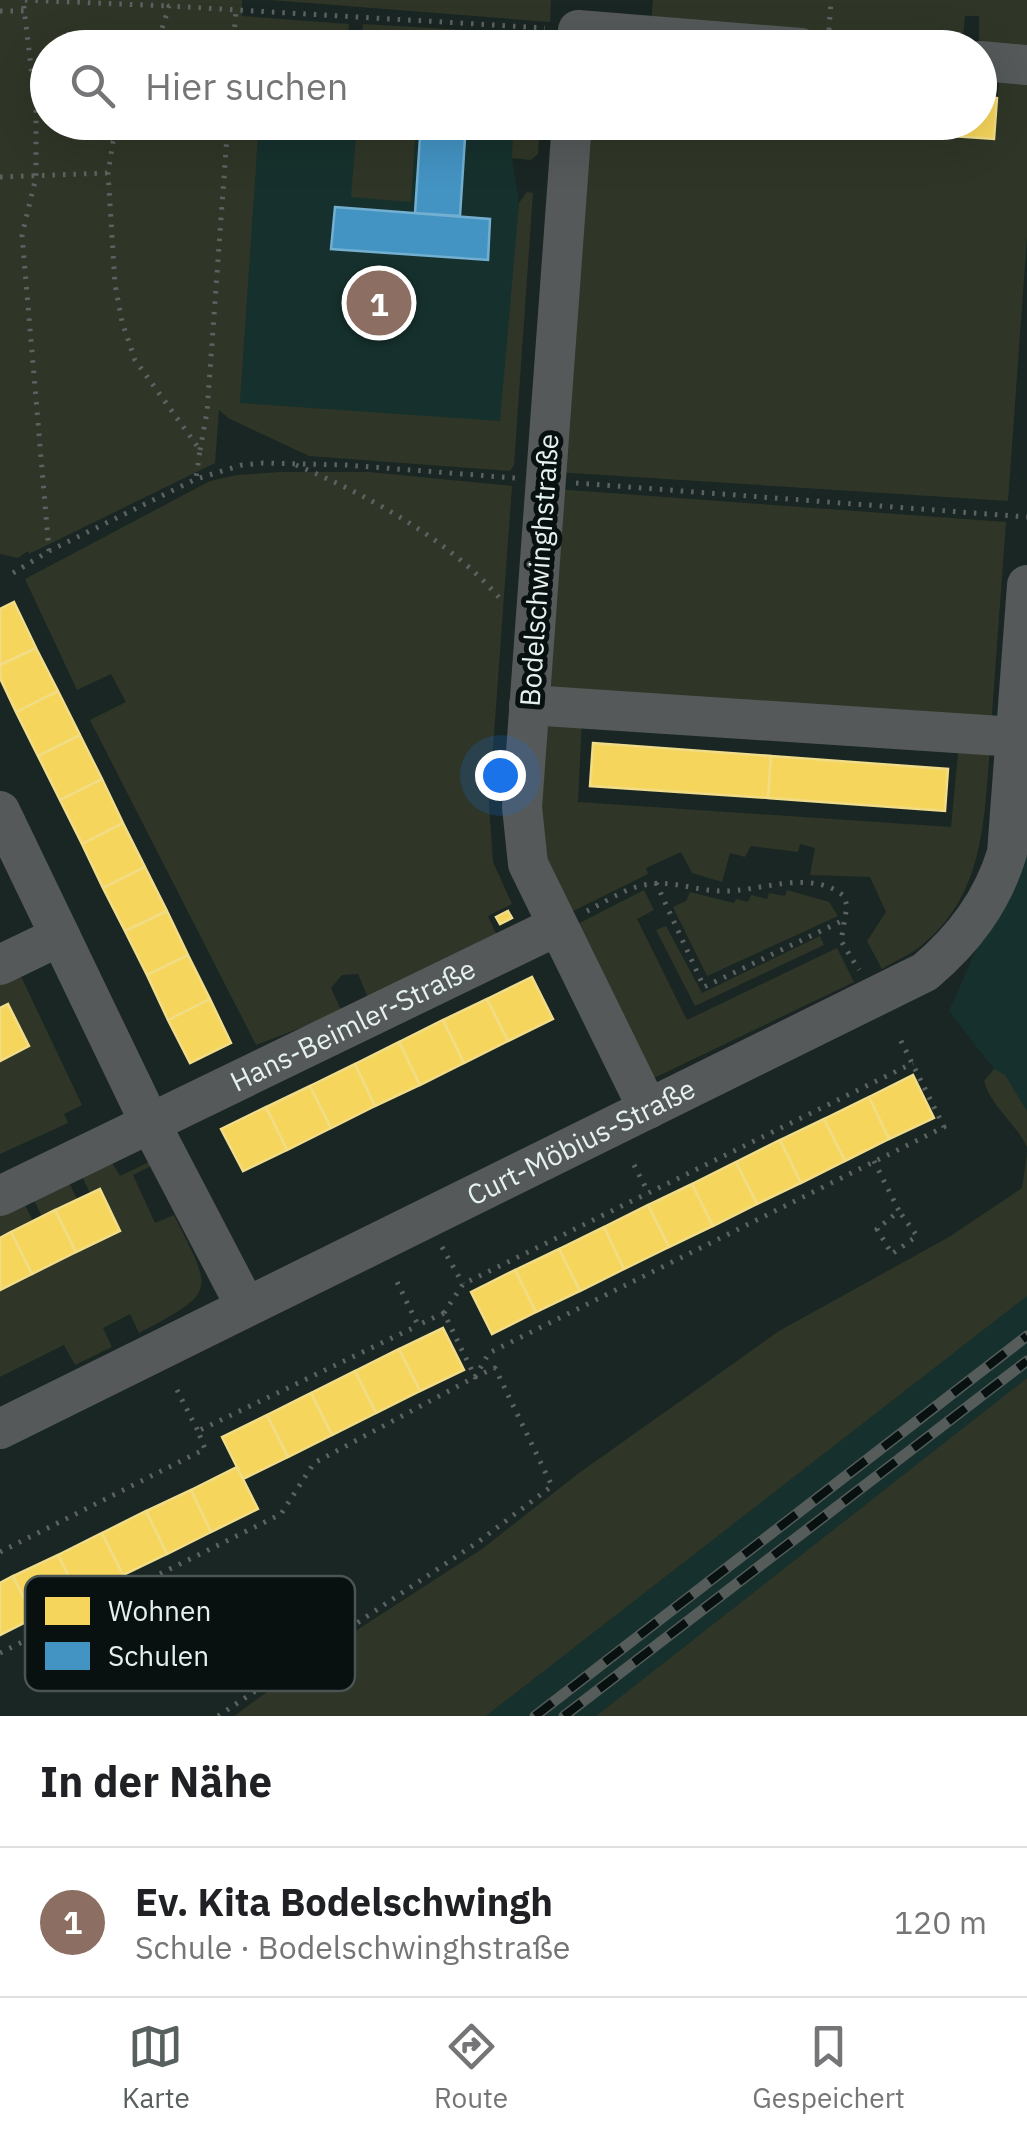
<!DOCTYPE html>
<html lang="de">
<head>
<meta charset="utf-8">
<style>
	body { margin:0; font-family:"IBM Plex Sans",sans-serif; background:#f2f2f2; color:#202124 }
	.you { position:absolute; left:500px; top:775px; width:35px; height:35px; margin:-25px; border:8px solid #fff; border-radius:50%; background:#1a73e8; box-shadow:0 0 0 15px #1a73e833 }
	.badge { display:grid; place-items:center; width:65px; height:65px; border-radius:50%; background:#585f5f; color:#fff; font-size:32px; font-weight:700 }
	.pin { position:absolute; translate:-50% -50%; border:5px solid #fff; box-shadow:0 2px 10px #0006 }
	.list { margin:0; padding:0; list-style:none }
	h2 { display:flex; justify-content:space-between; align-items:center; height:130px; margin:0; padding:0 40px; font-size:42px }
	h2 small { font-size:32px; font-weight:400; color:#757577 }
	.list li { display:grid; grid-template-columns:65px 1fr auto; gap:30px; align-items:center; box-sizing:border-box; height:150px; padding:0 40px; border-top:2px solid #e0e0e0 }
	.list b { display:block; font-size:38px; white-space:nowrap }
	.list p { margin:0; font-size:32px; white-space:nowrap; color:#757577 }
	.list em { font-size:32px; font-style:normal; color:#757577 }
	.icon { flex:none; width:55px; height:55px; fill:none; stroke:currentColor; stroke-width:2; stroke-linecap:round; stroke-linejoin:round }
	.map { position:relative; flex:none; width:1027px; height:1716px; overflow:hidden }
	.search { position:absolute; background:#fff; box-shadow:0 10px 40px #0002; left:30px; right:30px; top:30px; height:110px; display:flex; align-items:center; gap:25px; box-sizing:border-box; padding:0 35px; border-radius:55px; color:#757577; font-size:38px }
	.sheet { height:280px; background:#fff }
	nav { display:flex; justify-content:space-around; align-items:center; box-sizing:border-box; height:140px; border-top:2px solid #e0e0e0; background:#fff; font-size:28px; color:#757577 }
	nav a { display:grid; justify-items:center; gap:5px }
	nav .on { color:#585f5f }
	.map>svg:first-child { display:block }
	.built { fill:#16312d }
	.green { fill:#2f3627 }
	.homes { fill:#f6d55c; stroke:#f1dd88; stroke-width:2.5 }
	.schools { fill:#4393c3; stroke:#73afd0; stroke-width:2.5 }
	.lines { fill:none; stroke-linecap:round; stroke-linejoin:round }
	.path { stroke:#5c6262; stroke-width:5; stroke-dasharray:2.5 8; stroke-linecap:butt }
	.minor { stroke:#555959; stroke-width:40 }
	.rail-casing { stroke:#555c5a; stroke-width:11 }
	.rail { stroke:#08110f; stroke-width:8; stroke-dasharray:22; stroke-linecap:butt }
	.labels { text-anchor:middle; stroke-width:10; stroke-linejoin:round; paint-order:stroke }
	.street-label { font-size:28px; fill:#e4f1ee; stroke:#08110f }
	.key { fill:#08110f; stroke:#4a5452; stroke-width:2.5 }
	.key-label { font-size:28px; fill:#e4f1ee }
</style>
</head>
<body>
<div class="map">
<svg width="1027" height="1716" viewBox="0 0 1027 1716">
	<rect width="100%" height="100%" fill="#1a2623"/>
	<path class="built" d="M266,33L361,40L362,36L495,47L265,48Z
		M259,123H513L512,158L519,203L501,422L240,403Z
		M1027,833V1111L1005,1076L994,1069L949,1011Z
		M1027,1296V1378L596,1716H486Z"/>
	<path class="green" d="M0,0H242V16L349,24L348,39L316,37L315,47L48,48V122L310,123V126L259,123L240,403L500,421L519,203L527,192L533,193L514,465L510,471L309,456L228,418L219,410L215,463L29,554L28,551L18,558L0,554Z
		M270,0H551L550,22Z
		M653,0H1027V56L979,47V16H965L962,48L918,47L651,26Z
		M363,24L547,35L546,48L495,47L362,36Z
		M1000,70L1027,73V237L1008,501L556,472L580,123H764L994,139Z
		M357,123H416L411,202L351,197Z
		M513,123H540L538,154L531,160L512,158Z
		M279,472H369L512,486L489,803L493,862L512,904L488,916L500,942L371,1005L358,974L342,975L331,988L342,1012L256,1045L90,720L126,702L111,674L77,690L25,579L210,481L237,475Z
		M555,489L1006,522L991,727L540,695Z
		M538,716L582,719L578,802L951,827L959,744L990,747C984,821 984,895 922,945C910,955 895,961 882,969L867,941L886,912L870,877L810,875L815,848L800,844L798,852L751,846L745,857L730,853L722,882L692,873L681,852L646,868L648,874L565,915L531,812Z
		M644,890L654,910L637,919L687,1020L837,948L854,982L654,1078L572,927Z
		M787,890L829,902L838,916L707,976L673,907L686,901L690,892L734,903L736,899L748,902L751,895L767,899L769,893L785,896Z
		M666,926L702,993L820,936L824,945L695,1006L656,930Z
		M17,968L82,1105L64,1114L68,1123L0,1154V1061L8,1004L0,1008V976Z
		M994,1069L1005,1075L1027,1111V1147C1014,1121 992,1108 984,1081Z
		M106,1153L120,1176L149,1162L151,1166L133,1175L155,1223L174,1215C212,1292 219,1291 139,1333L130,1314L103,1328L112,1347L75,1365L64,1345L0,1377V1290L120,1231L100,1189L90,1193L77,1166Z
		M1027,1154V1296L486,1716H234L314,1658L482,1549L579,1473L779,1331L949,1237L1022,1188Z
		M65,1174L77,1199L42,1217L30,1192Z
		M20,1195L33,1221L0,1238V1205Z
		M1027,1378V1716H596Z"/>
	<path class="homes" d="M980,96L997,98L994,139L820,127V122H980Z
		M764,122H820V127Z
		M14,602L36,648L0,665V609Z
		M36,648L58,691L16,712L0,678V665Z
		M58,691L80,735L38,756L16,712Z
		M80,735L102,779L60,800L38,756Z
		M593,743L771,756L768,798L590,786Z
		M771,756L948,769L945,811L768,798Z
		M102,779L123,823L82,844L60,800Z
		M123,823L145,867L103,888L82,844Z
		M145,867L167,911L125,931L103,888Z
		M167,911L188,955L147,975L125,931Z
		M508,911L512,918L500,924L496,917Z
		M188,955L210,999L168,1020L147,975Z
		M532,977L553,1019L508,1041L487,999Z
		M210,999L231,1043L190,1063L168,1020Z
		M487,999L508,1041L464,1063L443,1020Z
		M8,1004L29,1046L0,1061V1008Z
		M443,1020L464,1063L420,1085L399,1042Z
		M399,1042L420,1085L375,1106L355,1064Z
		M355,1064L375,1106L331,1128L310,1086Z
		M913,1075L934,1118L889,1139L869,1097Z
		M310,1086L331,1128L287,1150L266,1107Z
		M869,1097L889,1139L845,1161L824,1119Z
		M266,1107L287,1150L243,1171L221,1129Z
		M824,1119L845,1161L801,1183L780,1140Z
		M780,1140L801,1183L757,1204L736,1162Z
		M736,1162L757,1204L713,1226L692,1184Z
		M692,1184L713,1226L669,1247L648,1205Z
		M100,1189L120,1231L76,1252L55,1210Z
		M648,1205L669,1247L624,1269L604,1227Z
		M55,1210L76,1252L32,1274L11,1232Z
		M604,1227L624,1269L580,1291L559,1249Z
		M11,1232L32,1274L0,1290V1238Z
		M559,1249L580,1291L536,1312L515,1270Z
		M515,1270L536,1312L492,1334L471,1292Z
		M443,1328L464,1370L420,1391L399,1349Z
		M399,1349L420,1391L376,1413L355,1371Z
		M355,1371L376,1413L332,1435L311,1393Z
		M311,1393L332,1435L288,1457L267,1415Z
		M267,1415L288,1457L243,1479L222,1437Z
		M237,1467L258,1509L211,1532L191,1490Z
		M191,1490L211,1532L167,1554L146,1511Z
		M146,1511L167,1554L123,1575L102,1533Z
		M102,1533L123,1575L79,1597L58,1555Z
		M58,1555L79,1597L34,1618L13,1576Z
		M13,1576L34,1618L0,1635V1583Z"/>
	<path class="schools" d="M362,36L495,48H361Z
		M421,122H466L460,216L415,213Z
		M335,207L490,219L488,260L331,249Z"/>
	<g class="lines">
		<path class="path" d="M0,11H25
			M829,30L831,0
			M156,48L169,6L545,28
			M233,48L236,11
			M122,122L113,142L108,173L115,284L122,322L135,360L200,450L196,478
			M0,177L107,173
			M200,450L207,412L228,122
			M296,465C368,495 452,541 502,601
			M576,483L1027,517
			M49,551L22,235L36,177V109L23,0L169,6
			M13,573L49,551L196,479L242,465L263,463L346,465L515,478
			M656,883L704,987L846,919
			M587,911C605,902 624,889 644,885C671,879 695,891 722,891C760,892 810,868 844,896L847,906L841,941L859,970
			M874,1161L899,1211L877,1229L892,1254L917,1236L899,1211
			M634,1165L648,1192
			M442,1247L463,1284
			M444,1313L463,1284L913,1063
			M177,1390L198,1431
			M0,1552L205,1449L198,1431L417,1326
			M0,1653L281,1514L314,1463L475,1377L489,1353L944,1127L898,1035
			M218,1716L478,1542L552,1486L495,1368L475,1377L444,1313L418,1325L397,1282"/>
		<g class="minor">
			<path d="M578,30L801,48"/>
			<path d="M980,61L1027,65"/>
			<path d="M572,122L522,807L528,864L648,1109"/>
			<path d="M529,705L1016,737"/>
			<path d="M0,811L150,1123L245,1305"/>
			<path d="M0,965L60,936"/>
			<path id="s1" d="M0,1196L557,926"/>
			<path id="s2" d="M0,1429L925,972C964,939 992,902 1007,853L1027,585"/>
		</g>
		<defs>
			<path id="rail" d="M535,1716L1027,1336
				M564,1716L1027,1361"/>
		</defs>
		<use href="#rail" class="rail-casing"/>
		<use href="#rail" class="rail"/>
	</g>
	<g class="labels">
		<g class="street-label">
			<text transform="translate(539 570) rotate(-86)" y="10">Bodelschwinghstraße</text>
			<text dy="10" stroke="none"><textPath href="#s1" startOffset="392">Hans-Beimler-Straße</textPath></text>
			<text dy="10" stroke="none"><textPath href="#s2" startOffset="648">Curt-Möbius-Straße</textPath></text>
		</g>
	</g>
	<rect x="25" y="1576" width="330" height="115" rx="15" class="key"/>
	<rect x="45" y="1597" width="45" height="28" fill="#f6d55c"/>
	<rect x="45" y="1642" width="45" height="28" fill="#4393c3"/>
	<g class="key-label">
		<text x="108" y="1621">Wohnen</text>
		<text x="108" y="1666">Schulen</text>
	</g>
</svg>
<div class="you"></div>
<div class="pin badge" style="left:379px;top:303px;background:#8d6e63">1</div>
<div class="search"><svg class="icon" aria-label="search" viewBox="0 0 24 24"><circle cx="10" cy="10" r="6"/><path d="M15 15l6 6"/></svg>Hier suchen</div>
</div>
<section class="sheet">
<h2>In der Nähe<small></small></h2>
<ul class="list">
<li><span class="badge" style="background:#8d6e63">1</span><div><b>Ev. Kita Bodelschwingh</b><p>Schule · Bodelschwinghstraße</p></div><em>120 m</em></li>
</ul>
</section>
<nav>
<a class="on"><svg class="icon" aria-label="map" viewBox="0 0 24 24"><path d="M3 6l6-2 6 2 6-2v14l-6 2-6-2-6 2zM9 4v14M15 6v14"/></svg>Karte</a>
<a><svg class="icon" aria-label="directions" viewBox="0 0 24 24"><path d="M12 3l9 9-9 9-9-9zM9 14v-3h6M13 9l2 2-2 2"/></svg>Route</a>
<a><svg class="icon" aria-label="saved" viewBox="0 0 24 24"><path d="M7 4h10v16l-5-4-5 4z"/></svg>Gespeichert</a>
</nav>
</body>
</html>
